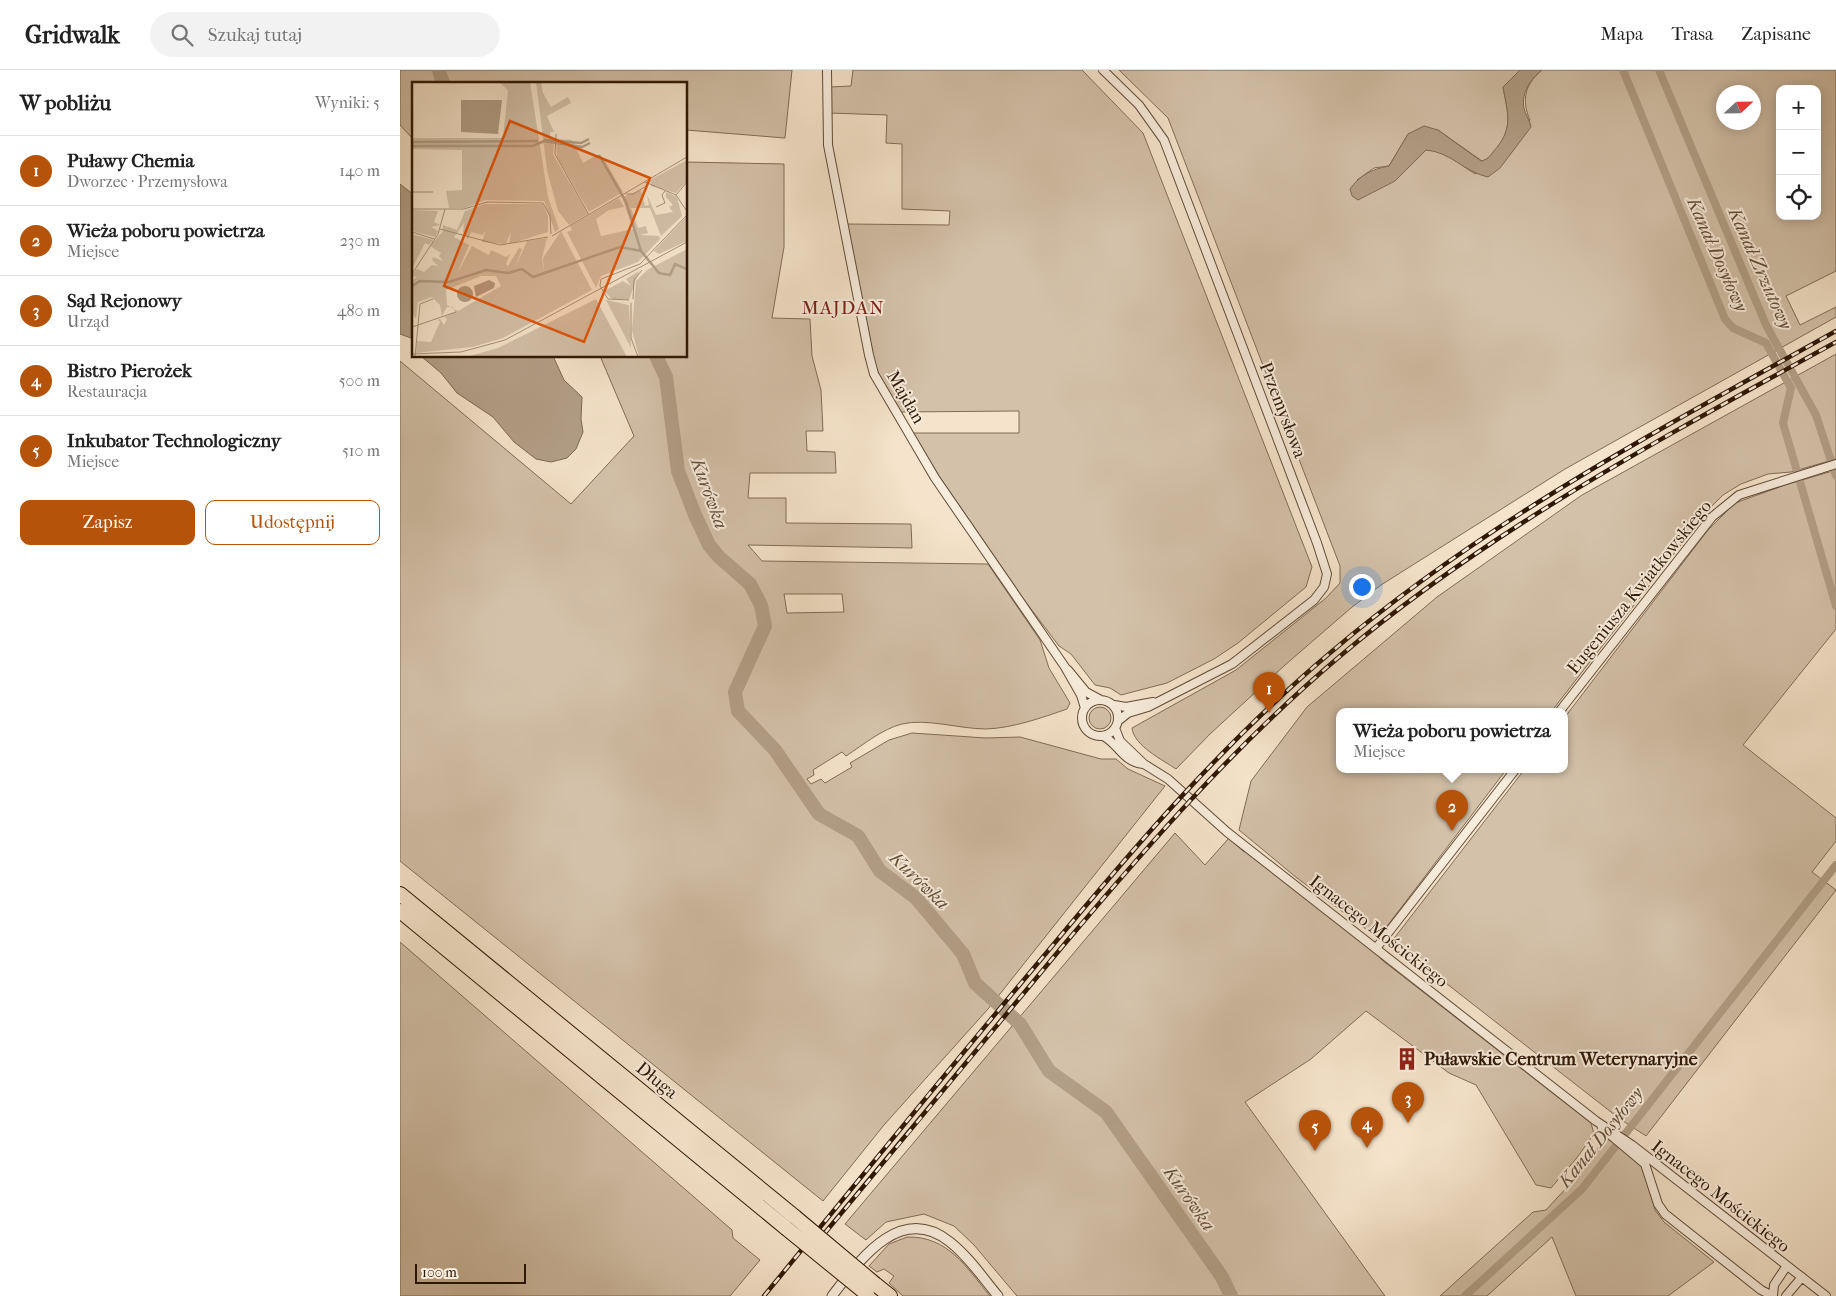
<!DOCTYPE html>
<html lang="pl">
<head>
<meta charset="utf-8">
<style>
	body { margin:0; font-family:"IM FELL French Canon",serif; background:#f2f2f2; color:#222 }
	.controls { position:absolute; right:15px; top:15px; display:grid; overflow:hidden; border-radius:10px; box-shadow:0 2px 12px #0003 }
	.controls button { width:45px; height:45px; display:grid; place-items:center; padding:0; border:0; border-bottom:1px solid #e0e0e0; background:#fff; color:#222; font:25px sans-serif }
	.compass { position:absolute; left:1316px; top:15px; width:45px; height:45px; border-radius:50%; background:#fff; box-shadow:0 2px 12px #0003; rotate:68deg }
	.scale { position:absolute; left:15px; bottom:12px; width:111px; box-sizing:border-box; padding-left:5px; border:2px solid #2f1804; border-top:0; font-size:14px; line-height:18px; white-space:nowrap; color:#2f1804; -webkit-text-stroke:4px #f8eddd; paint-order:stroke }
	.you { position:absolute; left:961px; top:516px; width:18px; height:18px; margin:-12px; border:4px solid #fff; border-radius:50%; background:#1a73e8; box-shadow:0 0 0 8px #1a73e833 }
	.badge { display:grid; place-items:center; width:32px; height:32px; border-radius:50%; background:#b45309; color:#fff; font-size:16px; font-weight:700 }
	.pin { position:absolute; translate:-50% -41px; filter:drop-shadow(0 1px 2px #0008) }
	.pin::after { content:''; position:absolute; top:26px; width:18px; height:15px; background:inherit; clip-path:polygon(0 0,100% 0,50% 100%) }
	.popup { position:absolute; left:936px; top:638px; width:232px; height:65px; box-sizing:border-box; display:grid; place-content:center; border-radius:10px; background:#fff; filter:drop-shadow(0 1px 4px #0005); font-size:16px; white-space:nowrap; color:#767676 }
	.popup b { font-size:19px; color:#222 }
	.popup::after { content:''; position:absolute; left:50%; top:100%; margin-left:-10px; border:10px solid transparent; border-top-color:#fff }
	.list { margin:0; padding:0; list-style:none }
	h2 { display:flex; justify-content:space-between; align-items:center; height:65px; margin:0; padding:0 20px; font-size:21px }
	h2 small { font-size:16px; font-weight:400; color:#767676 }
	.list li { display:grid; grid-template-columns:32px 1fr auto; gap:15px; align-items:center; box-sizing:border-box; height:70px; padding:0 20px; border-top:1px solid #e0e0e0 }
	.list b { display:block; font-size:19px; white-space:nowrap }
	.list p { margin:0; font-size:16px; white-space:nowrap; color:#767676 }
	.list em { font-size:16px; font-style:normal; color:#767676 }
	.actions { display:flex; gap:10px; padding:15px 20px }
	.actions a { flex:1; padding:11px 0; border:1px solid #b45309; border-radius:10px; text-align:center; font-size:18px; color:#b45309 }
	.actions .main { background:#b45309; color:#fff }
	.icon { flex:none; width:28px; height:28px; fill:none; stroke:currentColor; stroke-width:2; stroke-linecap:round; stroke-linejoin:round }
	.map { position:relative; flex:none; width:1436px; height:1226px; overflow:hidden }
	header { display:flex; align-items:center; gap:30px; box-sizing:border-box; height:70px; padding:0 25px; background:#fff; border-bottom:1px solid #e0e0e0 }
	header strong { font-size:24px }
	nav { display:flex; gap:28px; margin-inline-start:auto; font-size:18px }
	.search { width:350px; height:45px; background:#f2f2f2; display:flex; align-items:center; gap:12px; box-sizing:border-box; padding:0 18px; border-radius:28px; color:#767676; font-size:19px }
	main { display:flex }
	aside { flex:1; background:#fff }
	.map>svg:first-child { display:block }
	.green { fill:#d3c1a9; stroke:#816c56; fill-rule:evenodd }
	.water { fill:#b29f87; stroke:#7e6953 }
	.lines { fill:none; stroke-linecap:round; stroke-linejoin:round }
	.canal { stroke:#b29f87; stroke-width:8 }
	.river { stroke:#b29f87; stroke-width:14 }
	.minor-casing { stroke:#604b36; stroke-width:10 }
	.tertiary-casing { stroke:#604b36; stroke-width:11 }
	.motorway-casing { stroke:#2f1804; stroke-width:16 }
	.minor { stroke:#f8eddd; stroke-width:8 }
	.tertiary { stroke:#f8eddd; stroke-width:9 }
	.motorway { stroke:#f5e4cb; stroke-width:14 }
	.rail-casing { stroke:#2f1804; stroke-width:4.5 }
	.rail { stroke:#f8eddd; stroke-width:2.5; stroke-dasharray:8; stroke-linecap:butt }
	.motorway-bridge-casing { stroke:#2f1804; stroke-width:16; stroke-linecap:butt }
	.motorway-bridge { stroke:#f5e4cb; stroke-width:14 }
	.labels { text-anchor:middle; stroke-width:4; stroke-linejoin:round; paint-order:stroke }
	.street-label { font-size:18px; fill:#2f1804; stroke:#f8eddd }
	.poi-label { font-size:18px; font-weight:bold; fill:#2f1804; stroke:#f8eddd; text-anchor:start }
	.water-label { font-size:19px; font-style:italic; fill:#634e38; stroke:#f8eddd }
	.neighbourhood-label { font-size:19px; letter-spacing:1px; fill:#7a1f14; stroke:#f8eddd }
	.inset-river { fill:none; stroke:#b29f87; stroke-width:2.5 }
	.inset-road { fill:none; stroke:#a6927b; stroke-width:1 }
	.view { fill:#df560c; fill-opacity:0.15; stroke:#df560c; stroke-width:2.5 }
	.inset-edge { fill:none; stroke:#2f1804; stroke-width:2.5 }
</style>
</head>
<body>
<header>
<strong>Gridwalk</strong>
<div class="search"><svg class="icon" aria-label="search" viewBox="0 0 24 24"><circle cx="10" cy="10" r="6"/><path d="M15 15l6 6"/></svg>Szukaj tutaj</div>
<nav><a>Mapa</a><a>Trasa</a><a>Zapisane</a></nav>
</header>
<main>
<aside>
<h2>W pobliżu<small>Wyniki: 5</small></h2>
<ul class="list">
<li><span class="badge">1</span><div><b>Puławy Chemia</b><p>Dworzec · Przemysłowa</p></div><em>140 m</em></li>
<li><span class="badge">2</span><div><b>Wieża poboru powietrza</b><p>Miejsce</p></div><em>230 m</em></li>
<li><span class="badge">3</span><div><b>Sąd Rejonowy</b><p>Urząd</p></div><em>480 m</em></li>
<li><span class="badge">4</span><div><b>Bistro Pierożek</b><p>Restauracja</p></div><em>500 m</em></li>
<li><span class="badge">5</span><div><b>Inkubator Technologiczny</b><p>Miejsce</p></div><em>510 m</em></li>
</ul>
<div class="actions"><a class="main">Zapisz</a><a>Udostępnij</a></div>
</aside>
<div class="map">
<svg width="1436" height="1226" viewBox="0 0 1436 1226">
	<rect width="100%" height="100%" fill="#f5e4cb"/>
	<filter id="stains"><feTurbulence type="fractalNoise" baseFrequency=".004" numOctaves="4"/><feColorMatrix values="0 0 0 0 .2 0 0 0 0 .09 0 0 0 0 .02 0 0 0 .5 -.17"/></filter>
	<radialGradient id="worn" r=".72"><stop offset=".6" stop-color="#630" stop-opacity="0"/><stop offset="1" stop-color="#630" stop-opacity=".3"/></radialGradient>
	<path class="green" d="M0,0H392L385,68L286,60V14H14V70L0,55Z
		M453,0H682L743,63L912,497L906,517L838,573L814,589L767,613L721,625L710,618L695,615L671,584L659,576L625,531L539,406L513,363H619V341L501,342C489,324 478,307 472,286L447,154L549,155L550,141L502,139V74L486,73L487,45L429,43V17L451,16Z
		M719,0H1120L1103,17C1108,44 1114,59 1094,82C1090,86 1087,90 1082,91L1038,60L1008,64L989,96L974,98L957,110L1026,80L1041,81L1075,104L1130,50C1121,30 1125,14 1142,0H1436V201L1386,226L1400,255L1436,237V247L1165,399L981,515L951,538L885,595L810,664L776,699C763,690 734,676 732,658L836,600L926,528L940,513V496L768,48ZM1380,19H1417V146H1380ZM1324,22H1354V52H1324Z
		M286,92L384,94V177L372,248L410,249L412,286L421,320L423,361H406L407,381L435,382L436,403H350L348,428H386V453L511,454L512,478L348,475L362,491L588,494L640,570L649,598L670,633L667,639C641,648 613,658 586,659C560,659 526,648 502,654C482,659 463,675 446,686L442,682L413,700L414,705L407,709L411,714L421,709L425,713L452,697L450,693L489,670L512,663L586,668L620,667L701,689H716L728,699L765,716L588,939L484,1055L423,1131L0,791V291L171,434L234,366L200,286H286ZM384,524H442L444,542L387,543Z
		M1436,284V389L1391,402L1368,404L1341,414L1323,425L1308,440L1151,642H940V700H1106L978,868L897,808L839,760L851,711L907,637L1037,527L1182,425Z
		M1436,400V559L1343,675L1436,748V771L1412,802L1436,820L1246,1066L1220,1049L992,871L1124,700H1164L1165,647L1308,460L1335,433L1385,415Z
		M689 648a11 11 0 1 1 22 0a11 11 0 1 1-22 0Z
		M775,763L805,795L829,768L844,782L847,780L962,870L982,890L1191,1053L1194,1064L1176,1089L1151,1118L1136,1115L1076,1015L1049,1003L966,941L911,989L845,1032L985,1226H617L574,1175L554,1156L524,1144L486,1152L466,1170L445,1154Z
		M0,872L332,1160L333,1168L360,1190L330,1226H0Z
		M1208,1069L1237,1090L1244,1099L1255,1140L1264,1152L1314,1192L1268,1226H1176L1152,1167L1087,1226H1040L1133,1142L1146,1140L1179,1104L1202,1072Z
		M507,1167C548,1166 566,1197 590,1226H503L489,1213L494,1206L484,1199L477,1202L469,1196L489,1174Z"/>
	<path class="water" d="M1120,0H1142C1131,9 1121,22 1124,38C1125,44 1130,50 1131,57L1100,98L1088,107C1064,102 1051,82 1026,80L995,111L958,130L952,126L950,119C960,105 972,99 989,96L1008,64L1024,56L1038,60L1081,91C1087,90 1090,86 1093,82C1114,59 1108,44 1103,17Z
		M0,114L14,125V267L11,268L0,264Z
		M21,286H153L164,310L182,327L181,349L183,362L176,379L167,388L151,392L136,389L114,372L93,347L57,323L41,303Z"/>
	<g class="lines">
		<path class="canal" d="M1223,0L1325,249L1333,258L1366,273L1391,318L1383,353L1436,536
			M1259,0L1366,255L1416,345L1436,406
			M1065,1226L1182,1119L1436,795"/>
		<path class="river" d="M39,0L43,14
			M256,286L266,307L278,401L295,445L309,475L319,487L350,514L361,535L365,556L335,622L338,641L375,680L419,744L458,766L480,801L516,828L563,884L575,913L620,954L649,1001L706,1042L822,1207L831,1226"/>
		<defs>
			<path id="minor" d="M427,0L428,75L469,285L474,304L535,408L665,597L681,625L685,638
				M703,0L739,35L764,70L917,473L927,504L924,517L914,530L832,594L748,637L728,643L718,651
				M668,600L686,622L699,629
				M682 648a18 18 0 1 1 36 0a18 18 0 1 1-36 0Z
				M714,635L726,637L753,632
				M1159,642L1312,447L1339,425L1436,394
				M715,658L720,671L744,694L768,709L827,762L1196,1051L1232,1075L1426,1226
				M703,666C719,674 723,692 743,694
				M977,877L1115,700
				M1202,1058L1245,1094L1258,1134L1265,1144L1361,1220L1373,1226L1374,1215L1386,1197
				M1386,1226L1402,1207"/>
			<path id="tertiary" d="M432,1226C459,1191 500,1132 550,1172C569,1187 583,1208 598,1226"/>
			<path id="motorway" d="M0,824L395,1147
				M0,841L386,1158
				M475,1214L490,1226"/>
		</defs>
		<use href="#minor" class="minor-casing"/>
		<use href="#tertiary" class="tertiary-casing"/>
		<use href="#motorway" class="motorway-casing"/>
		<use href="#minor" class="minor"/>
		<use href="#tertiary" class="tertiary"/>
		<use href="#motorway" class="motorway"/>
		<defs>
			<path id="rail" d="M414,1176C497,1077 579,977 662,877C749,774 836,674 939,587C1090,459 1264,367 1436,272
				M364,1226C458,1111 552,995 648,881C736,775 824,672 930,583C1085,451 1259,360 1436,261"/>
		</defs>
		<use href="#rail" class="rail-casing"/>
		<use href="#rail" class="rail"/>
		<defs>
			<path id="motorway-bridge" d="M395,1147L475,1214
				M386,1158L467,1224"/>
		</defs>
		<use href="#motorway-bridge" class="motorway-bridge-casing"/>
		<use href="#motorway-bridge" class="motorway-bridge"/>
	</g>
	<defs>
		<symbol id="building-bare" viewBox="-9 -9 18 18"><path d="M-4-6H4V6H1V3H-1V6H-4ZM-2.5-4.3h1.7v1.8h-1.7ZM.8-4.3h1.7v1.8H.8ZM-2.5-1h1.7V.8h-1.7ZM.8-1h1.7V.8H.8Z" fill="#8f2418" stroke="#f8eddd" stroke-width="2.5" paint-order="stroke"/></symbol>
	</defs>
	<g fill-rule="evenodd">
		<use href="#building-bare" x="991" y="973" width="32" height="32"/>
	</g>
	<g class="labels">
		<g class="street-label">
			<text transform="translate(506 327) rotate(60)" y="6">Majdan</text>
			<text transform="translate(883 340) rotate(69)" y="6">Przemysłowa</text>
			<text transform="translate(1239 517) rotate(-51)" y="6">Eugeniusza Kwiatkowskiego</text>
			<text transform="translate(979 861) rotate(38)" y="6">Ignacego Mościckiego</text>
			<text transform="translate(257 1010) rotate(39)" y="6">Długa</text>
			<text transform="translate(1321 1126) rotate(38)" y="6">Ignacego Mościckiego</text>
		</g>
		<g class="poi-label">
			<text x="1024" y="995">Puławskie Centrum Weterynaryjne</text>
		</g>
		<g class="water-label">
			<text transform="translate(1318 184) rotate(66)" y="7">Kanał Dosyłowy</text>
			<text transform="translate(1361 198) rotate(66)" y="7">Kanał Zrzutowy</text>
			<text transform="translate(310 423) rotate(70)" y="7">Kurówka</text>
			<text transform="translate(520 810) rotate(44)" y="7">Kurówka</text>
			<text transform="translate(1200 1067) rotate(-51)" y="7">Kanał Dosyłowy</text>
			<text transform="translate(790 1128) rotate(55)" y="7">Kurówka</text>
		</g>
		<g class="neighbourhood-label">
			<text x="443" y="244">MAJDAN</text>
		</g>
	</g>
	<g transform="translate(12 12)">
		<rect width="275" height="275" fill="#f5e4cb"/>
		<path d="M87,0H118L136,115L147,147L143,150L132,119L73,118L53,126H37L34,109L50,108V68L0,67V56H91L96,8ZM124,0H129L131,11L139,25L156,15L159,21L135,34L142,50H138V56H143L141,72L176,132L157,143L146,129L135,88ZM144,57L160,58L171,81L185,73L189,79L192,77L211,110L177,130L145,75ZM275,78V99L264,111L239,104L238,98ZM229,108L233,124L237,123L235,113L244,133L261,130L257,125L261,123L254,115V110L265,115L270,134L249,154L238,126H219L226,146L234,144L236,151L228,153L247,154L248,157L226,180L189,194L184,206L155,150L160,148L158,144L207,116L212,125L197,128L184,137L189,154L221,147L210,115ZM73,122H131L136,134V150L97,162L99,149L94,162L70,160L74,148L71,153L59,150L56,157L51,150L52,141L42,155L57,163L45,192L60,164L77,173L79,168L94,175L98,172L94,182L96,184L107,166L110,167L103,186L115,159L135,156L130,176L132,190L131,176L149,149L180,208L91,256L60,265L4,271L5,259L19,260L28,240L26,238L28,237L32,243L35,237L32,235L43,230L41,225H35L30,234L28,223L20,215L6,220L4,237L0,231V200L4,195L0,193L5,187L12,190L20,183L26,184L20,178L21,175L31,179L27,174L29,171L18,164L31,149V143L45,148L53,129ZM69,194H84L89,204L46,229L35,223L34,208ZM0,128L26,129L22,140L28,143L19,145L26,149L23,155L0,149ZM275,134V159L247,172L242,169ZM0,152L21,158L17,163L13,161L1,185ZM275,167V275H227L220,248L224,199L235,188ZM227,189L217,218L200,217L192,209L211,199L219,204L214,197ZM184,217L215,275H54L86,266ZM194,218L217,223L219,266Z" fill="#d3c1a9" fill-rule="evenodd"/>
		<path d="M49,18H90L86,52L49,50ZM77,198L83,201L82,206L64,215L62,204ZM45 212a8 8 0 1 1 16 0a8 8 0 1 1-16 0Z" fill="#b29f87"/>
		<path class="inset-river" d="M132,58L169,61L177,57M0,60L126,59M0,64H121L132,59L170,65L178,61M187,73L214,120L229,169M0,204L8,199L37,200L74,188L96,191L110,187L121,195L208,165L229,169L247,191L258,193L263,182L275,187"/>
		<path class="inset-road" d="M144,52L143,72L177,133M233,100L264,113L274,128M0,110H21M214,112H221L236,103M264,113L275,100M244,125L253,121L250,113L253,109M0,127H52L75,120L131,121L138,134L139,152M28,147L88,163L136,155M0,150L22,157M140,154L275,75M0,192L26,152L33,127M221,217L222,198L230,188M217,218L196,217L188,204L189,197L228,182L275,133M219,221V256L226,275M0,245L44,230M0,272L49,270L93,258L275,160M3,275L8,222L21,217"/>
		<path class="view" d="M98,39L238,96L172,260L32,204Z"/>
		<rect width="275" height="275" class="inset-edge"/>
	</g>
	<rect width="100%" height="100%" filter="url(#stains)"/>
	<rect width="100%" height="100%" fill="url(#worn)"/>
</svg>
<div class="controls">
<button>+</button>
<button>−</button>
<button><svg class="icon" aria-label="locate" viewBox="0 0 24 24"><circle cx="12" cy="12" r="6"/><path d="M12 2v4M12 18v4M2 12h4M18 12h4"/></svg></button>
</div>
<svg class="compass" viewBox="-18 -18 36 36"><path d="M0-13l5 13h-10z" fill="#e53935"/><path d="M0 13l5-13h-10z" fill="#767676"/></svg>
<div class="scale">100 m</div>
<div class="you"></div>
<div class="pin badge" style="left:869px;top:643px">1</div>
<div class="pin badge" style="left:1052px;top:761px">2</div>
<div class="popup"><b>Wieża poboru powietrza</b>Miejsce</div>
<div class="pin badge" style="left:1008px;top:1053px">3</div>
<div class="pin badge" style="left:967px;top:1078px">4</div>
<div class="pin badge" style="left:915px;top:1081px">5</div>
</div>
</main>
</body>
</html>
